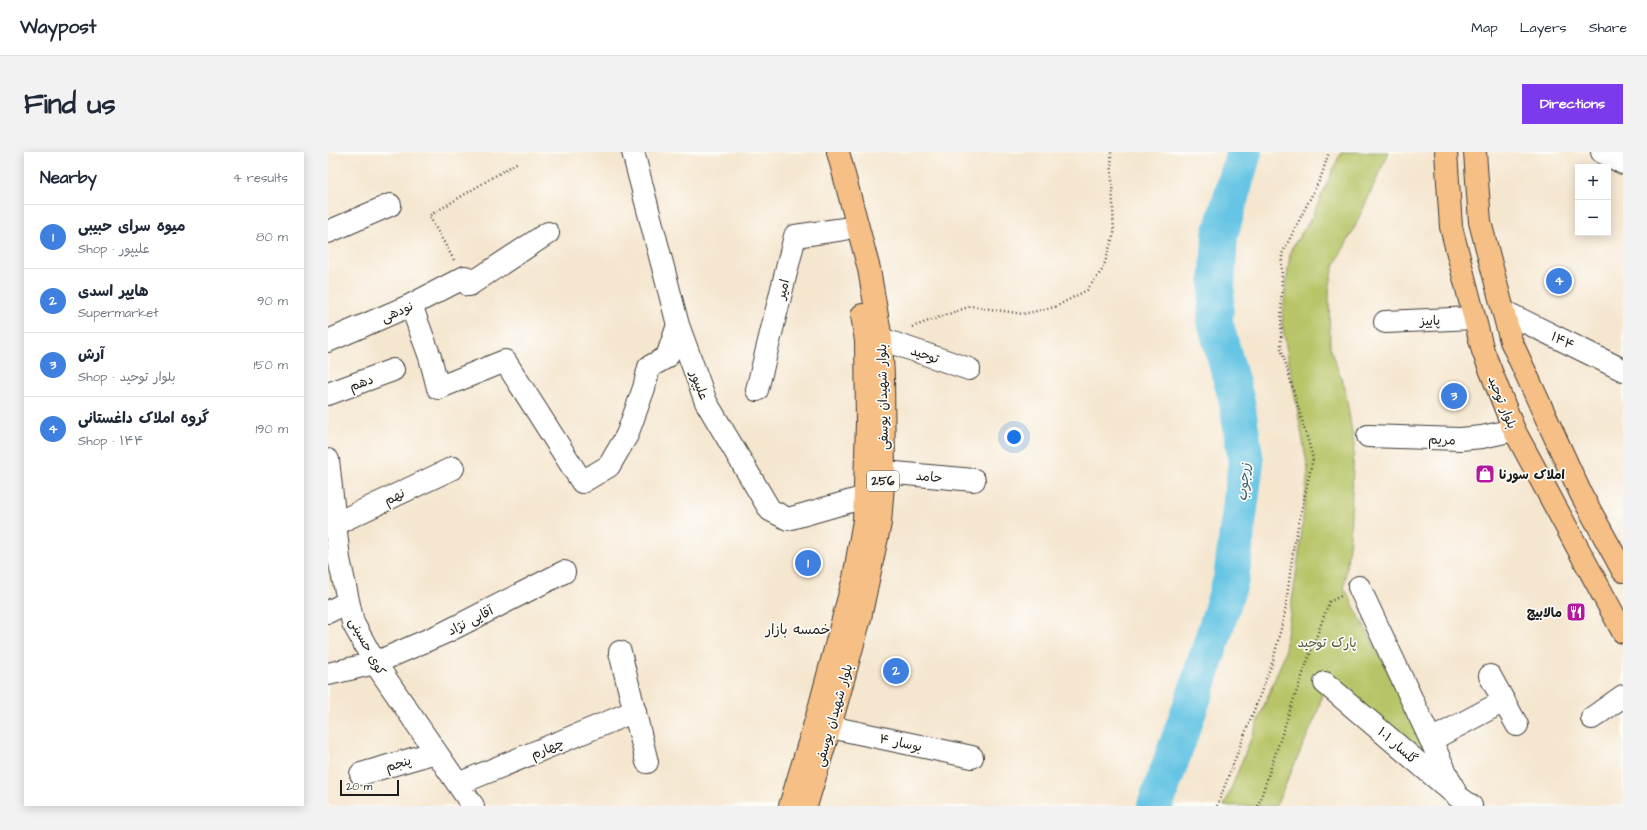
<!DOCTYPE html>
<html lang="en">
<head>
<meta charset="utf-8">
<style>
	body { margin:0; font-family:"Architects Daughter","Playpen Sans Arabic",sans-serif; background:#f2f2f3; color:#1f2937 }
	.controls { position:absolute; right:12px; top:12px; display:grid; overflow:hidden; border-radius:0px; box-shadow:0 2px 10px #0003 }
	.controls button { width:36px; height:36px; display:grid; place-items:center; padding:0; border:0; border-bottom:1px solid #e0e1e3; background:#fff; color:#1f2937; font:20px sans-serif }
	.scale { position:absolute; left:12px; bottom:10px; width:59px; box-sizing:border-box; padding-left:4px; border:2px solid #1c1c1c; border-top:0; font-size:11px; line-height:14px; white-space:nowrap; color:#1c1c1c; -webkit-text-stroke:3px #fdfcf7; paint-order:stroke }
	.you { position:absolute; left:686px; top:285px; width:14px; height:14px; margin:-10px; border:3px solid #fff; border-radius:50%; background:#1a73e8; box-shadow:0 0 0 6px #1a73e833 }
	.badge { display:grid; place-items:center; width:26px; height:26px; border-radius:50%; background:#7c3aed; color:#fff; font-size:13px; font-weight:700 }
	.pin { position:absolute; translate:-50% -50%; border:2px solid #fff; box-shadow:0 1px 4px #0006 }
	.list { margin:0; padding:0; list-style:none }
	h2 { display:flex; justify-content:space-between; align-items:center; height:52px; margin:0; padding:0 16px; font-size:17px }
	h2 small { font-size:13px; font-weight:400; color:#747a83 }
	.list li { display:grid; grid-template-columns:26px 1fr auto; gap:12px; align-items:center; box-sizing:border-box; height:64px; padding:0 16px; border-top:1px solid #e0e1e3 }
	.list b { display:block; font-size:15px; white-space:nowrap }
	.list p { margin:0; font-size:13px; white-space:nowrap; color:#747a83 }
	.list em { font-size:13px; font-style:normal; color:#747a83 }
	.map { position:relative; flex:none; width:1295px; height:654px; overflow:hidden; border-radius:0px }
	header { display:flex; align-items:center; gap:24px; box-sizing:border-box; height:56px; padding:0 20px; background:#fff; border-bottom:1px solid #e0e1e3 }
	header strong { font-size:19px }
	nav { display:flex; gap:22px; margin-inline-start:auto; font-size:14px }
	.intro { display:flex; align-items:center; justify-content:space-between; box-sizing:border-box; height:96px; padding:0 24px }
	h1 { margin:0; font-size:28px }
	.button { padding:10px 18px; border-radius:0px; background:#7c3aed; color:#fff; font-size:14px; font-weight:700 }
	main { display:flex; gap:24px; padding:0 24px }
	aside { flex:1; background:#fff; border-radius:0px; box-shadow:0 2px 10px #0003 }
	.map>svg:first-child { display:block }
	.green { fill:#b7c567; stroke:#6a7042 }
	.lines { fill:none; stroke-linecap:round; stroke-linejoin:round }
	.river { stroke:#66c5e4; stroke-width:36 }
	.minor-casing { stroke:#3d3a37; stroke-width:24 }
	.major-casing { stroke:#3d3a37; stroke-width:24 }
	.path { stroke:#3d3a37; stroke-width:2.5; stroke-dasharray:1 3; stroke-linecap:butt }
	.minor { stroke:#fff; stroke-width:22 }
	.major { stroke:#f5bf86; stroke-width:22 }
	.labels { text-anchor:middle; stroke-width:3.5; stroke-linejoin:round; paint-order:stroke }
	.shield { fill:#fdfcf7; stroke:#605f5e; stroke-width:1 }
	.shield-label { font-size:12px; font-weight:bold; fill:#1c1c1c }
	.street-label { font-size:13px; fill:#1c1c1c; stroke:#fdfcf7 }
	.poi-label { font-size:13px; font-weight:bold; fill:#1c1c1c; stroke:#fdfcf7; text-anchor:start }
	.park-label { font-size:13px; fill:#525736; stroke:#fdfcf7 }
	.water-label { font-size:14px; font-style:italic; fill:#3a606c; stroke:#fdfcf7 }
	.neighbourhood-label { font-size:14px; fill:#1c1c1c; stroke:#fdfcf7 }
</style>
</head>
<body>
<header>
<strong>Waypost</strong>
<nav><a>Map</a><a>Layers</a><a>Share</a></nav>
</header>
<div class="intro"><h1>Find us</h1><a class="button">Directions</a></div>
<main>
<aside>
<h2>Nearby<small>4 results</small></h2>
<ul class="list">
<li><span class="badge" style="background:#3f7fe0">1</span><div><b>میوه سرای حبیبی</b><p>Shop · علیپور</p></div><em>80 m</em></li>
<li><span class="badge" style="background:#3f7fe0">2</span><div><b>هایپر اسدی</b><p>Supermarket</p></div><em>90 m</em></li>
<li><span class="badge" style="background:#3f7fe0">3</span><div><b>آرش</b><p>Shop · بلوار توحید</p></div><em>150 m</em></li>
<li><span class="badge" style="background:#3f7fe0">4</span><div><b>گروه املاک داغستانی</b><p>Shop · ۱۴۴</p></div><em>190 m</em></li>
</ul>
</aside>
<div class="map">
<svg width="1295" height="654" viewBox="0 0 1295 654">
	<rect width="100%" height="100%" fill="#fdfcf7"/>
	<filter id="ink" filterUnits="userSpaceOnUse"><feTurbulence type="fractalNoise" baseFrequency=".025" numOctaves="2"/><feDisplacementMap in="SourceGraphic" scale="8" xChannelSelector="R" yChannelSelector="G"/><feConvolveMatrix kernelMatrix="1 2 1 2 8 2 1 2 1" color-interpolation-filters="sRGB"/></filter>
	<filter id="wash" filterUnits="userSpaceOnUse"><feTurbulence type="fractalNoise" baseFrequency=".012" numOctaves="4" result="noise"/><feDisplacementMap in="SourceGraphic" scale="16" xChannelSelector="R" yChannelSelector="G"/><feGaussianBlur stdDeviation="0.9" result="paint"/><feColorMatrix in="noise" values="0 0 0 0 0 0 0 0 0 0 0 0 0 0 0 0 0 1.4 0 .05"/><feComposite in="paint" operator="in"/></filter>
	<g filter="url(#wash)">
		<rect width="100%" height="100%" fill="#f5e6cf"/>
		<path class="green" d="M1013,0H1061L1025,79L1006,114L1001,138L1002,196L1017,236L1026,293L1022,385L1016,435L1101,598L1105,611L997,531L989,562L948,654H896L956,504L972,395L980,318L954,171L960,116L963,97L984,65Z"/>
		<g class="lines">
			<path class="river" d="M827,654L869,536L903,427L918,310L909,250L887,170L892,83L916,0"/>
		</g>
	</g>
	<g filter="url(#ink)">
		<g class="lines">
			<defs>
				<path id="minor" d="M305,0L350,173L378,250L442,358L460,367L537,345
					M1274,0L1295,11
					M0,80L62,53
					M83,153L102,205L110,236L177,209L254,330L281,314L299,283L316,236L321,215L339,205L350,173
					M1175,159L1295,218
					M1057,170L1146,166
					M553,187L641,217
					M0,189L83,153L137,125L141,133L220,81
					M429,238L467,84L516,77
					M0,242L65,218
					M1040,284L1132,287L1154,285L1186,278
					M0,308L11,407L25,471L47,511L145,654
					M556,320L646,328
					M7,372L125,316
					M1031,435L1129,644
					M0,460L20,450
					M292,500L319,610
					M0,522L47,511L118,480L236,420
					M1162,524L1189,573
					M997,531L1129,644L1143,654
					M1264,566L1295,544
					M502,575L644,605
					M1103,588L1176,549
					M33,622L108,600
					M130,632L307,559"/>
				<path id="major" d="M1118,0L1123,75L1155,199L1186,278L1295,480
					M1147,0L1152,70L1183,189L1253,342L1295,419
					M462,654L488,568L526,426L536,368L539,270L538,189L534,163
					M478,654L502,575L532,466L552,371L556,320L555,224L553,187L541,117L510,0"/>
			</defs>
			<use href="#minor" class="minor-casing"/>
			<use href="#major" class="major-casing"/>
			<path class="path" d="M126,108L101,64L190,10
				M584,175L643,154L695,162L727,155L759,138L775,117L786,81L783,0
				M889,654L945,509L957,460L966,392L985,306L953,196L954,102L993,25L1001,0
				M930,654L964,552L1001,450L1013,444"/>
			<use href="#minor" class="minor"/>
			<use href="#major" class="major"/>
		</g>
	</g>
	<defs>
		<symbol id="shop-square" viewBox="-11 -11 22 22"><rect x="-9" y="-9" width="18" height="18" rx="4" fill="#b5179e" stroke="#fdfcf7"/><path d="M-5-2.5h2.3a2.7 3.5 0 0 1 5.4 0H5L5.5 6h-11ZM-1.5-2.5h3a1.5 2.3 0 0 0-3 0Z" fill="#fff"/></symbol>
		<symbol id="restaurant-square" viewBox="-11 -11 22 22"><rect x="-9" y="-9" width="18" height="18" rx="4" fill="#b5179e" stroke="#fdfcf7"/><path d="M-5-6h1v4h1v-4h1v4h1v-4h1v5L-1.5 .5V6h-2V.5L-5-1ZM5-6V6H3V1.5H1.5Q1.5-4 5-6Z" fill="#fff"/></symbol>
	</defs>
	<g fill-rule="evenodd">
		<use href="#shop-square" x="1146" y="311" width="22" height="22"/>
		<use href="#restaurant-square" x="1237" y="449" width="22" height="22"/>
	</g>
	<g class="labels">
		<rect class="shield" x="539" y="319" width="32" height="20" rx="3"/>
		<g class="shield-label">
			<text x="555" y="333">256</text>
		</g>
		<g class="street-label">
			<text transform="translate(454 137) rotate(-76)" y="5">امیر</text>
			<text transform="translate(69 159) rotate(-24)" y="5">نودهی</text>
			<text transform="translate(1102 168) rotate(-2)" y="5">پاییز</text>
			<text transform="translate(1235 188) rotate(26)" y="5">۱۴۴</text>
			<text transform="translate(597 202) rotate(19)" y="5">توحید</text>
			<text transform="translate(33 230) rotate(-20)" y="5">دهم</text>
			<text transform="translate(372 233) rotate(69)" y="5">علیپور</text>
			<text transform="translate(554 245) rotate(-91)" y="5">بلوار شهیدان یوسفی</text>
			<text transform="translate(1175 250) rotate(68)" y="5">بلوار توحید</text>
			<text transform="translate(1114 287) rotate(2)" y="5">مریم</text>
			<text transform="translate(601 324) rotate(5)" y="5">حامد</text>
			<text transform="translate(66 344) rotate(-26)" y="5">نهم</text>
			<text transform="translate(142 468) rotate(-27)" y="5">آقایی نژاد</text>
			<text transform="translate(40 494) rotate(62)" y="5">کوی حسینی</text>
			<text transform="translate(505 563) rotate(-74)" y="5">بلوار شهیدان یوسفی</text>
			<text transform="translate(573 590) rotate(12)" y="5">بوسار ۴</text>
			<text transform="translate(1070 593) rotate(41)" y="5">گلسار ۱۰۱</text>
			<text transform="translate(219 596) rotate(-22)" y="5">چهارم</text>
			<text transform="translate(70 611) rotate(-17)" y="5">پنجم</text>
		</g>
		<g class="poi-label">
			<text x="1171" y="327">املاک سورنا</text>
			<text x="1234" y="465" text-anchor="end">مالابیج</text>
		</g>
		<g class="park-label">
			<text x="999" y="495">پارک توحید</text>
		</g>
		<g class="water-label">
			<text transform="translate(915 330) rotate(-85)" y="5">زرجوب</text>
		</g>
		<g class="neighbourhood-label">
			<text x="470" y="482">خمسه بازار</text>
		</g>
	</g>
</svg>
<div class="controls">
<button>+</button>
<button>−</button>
</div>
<div class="scale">20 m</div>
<div class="you"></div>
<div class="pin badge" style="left:480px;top:411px;background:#3f7fe0">1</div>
<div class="pin badge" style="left:568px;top:519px;background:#3f7fe0">2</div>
<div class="pin badge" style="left:1126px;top:244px;background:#3f7fe0">3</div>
<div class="pin badge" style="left:1231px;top:129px;background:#3f7fe0">4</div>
</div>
</main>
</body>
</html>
